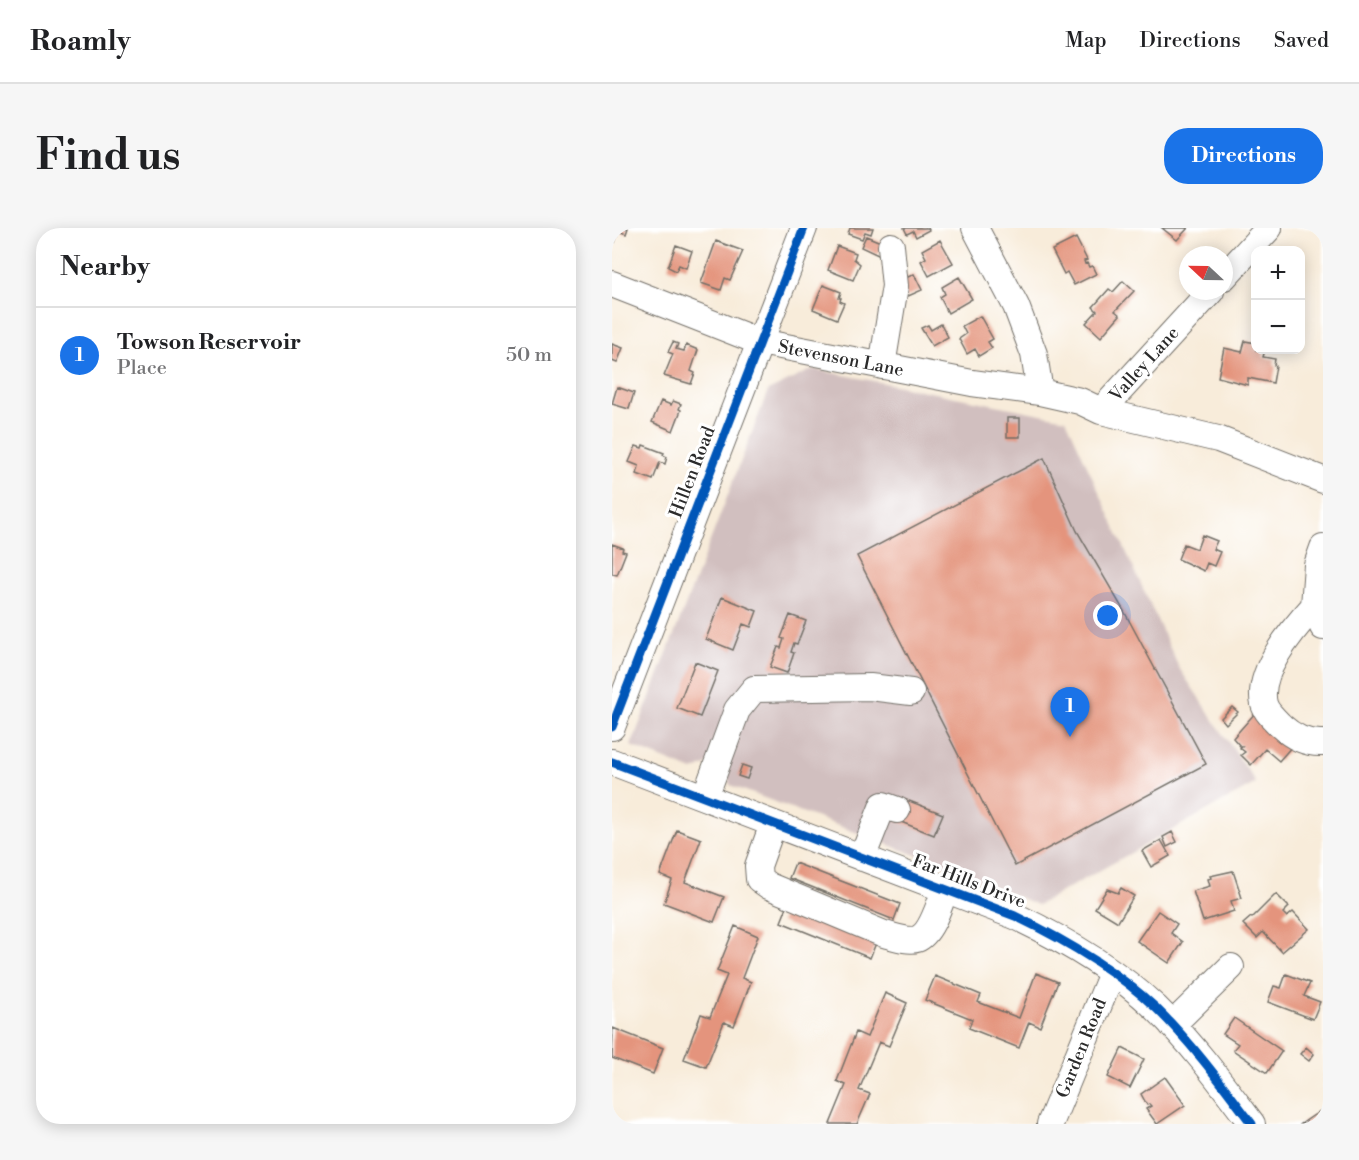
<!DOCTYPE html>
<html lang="en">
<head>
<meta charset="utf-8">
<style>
	body { margin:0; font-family:"Libre Bodoni",serif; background:#f6f6f6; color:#202124 }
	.controls { position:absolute; right:18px; top:18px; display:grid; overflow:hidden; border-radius:12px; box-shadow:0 3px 15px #0003 }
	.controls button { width:54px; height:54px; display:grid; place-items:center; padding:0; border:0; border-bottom:2px solid #e0e0e0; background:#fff; color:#202124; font:30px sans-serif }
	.compass { position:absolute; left:567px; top:18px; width:54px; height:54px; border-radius:50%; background:#fff; box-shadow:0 3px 15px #0003; rotate:292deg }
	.you { position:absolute; left:496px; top:388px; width:21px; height:21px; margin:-15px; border:4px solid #fff; border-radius:50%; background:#1a73e8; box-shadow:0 0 0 9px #1a73e833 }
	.badge { display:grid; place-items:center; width:39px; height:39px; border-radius:50%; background:#1a73e8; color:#fff; font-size:20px; font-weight:700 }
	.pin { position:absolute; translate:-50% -50px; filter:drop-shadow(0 2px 3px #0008) }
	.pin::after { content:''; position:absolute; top:32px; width:21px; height:18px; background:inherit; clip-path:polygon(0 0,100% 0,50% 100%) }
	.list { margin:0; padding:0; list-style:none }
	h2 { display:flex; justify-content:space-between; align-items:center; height:78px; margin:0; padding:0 24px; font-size:26px }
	h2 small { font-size:20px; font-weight:400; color:#757577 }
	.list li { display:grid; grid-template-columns:39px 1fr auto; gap:18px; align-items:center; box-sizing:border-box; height:96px; padding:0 24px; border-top:2px solid #e0e0e0 }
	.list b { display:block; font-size:22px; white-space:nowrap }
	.list p { margin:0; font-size:20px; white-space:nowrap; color:#757577 }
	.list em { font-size:20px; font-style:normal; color:#757577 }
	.map { position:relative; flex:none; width:711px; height:896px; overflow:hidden; border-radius:24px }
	header { display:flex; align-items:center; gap:36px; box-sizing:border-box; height:84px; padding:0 30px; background:#fff; border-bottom:2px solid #e0e0e0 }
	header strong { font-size:28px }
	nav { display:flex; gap:33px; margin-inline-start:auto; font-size:21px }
	.intro { display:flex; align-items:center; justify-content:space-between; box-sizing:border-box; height:144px; padding:0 36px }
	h1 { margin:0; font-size:42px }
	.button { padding:15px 27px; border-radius:24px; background:#1a73e8; color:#fff; font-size:21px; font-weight:700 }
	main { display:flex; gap:36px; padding:0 36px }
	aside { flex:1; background:#fff; border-radius:24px; box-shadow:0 3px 15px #0003 }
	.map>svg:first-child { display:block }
	.industrial { fill:#d1bfbf }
	.building { fill:#e4947d }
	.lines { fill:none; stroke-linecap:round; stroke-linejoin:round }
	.minor-casing { stroke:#736f68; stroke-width:28 }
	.minor { stroke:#fff; stroke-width:26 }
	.cycleway-casing { stroke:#fff; stroke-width:13 }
	.cycleway { stroke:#0057b8; stroke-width:9 }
	.labels { text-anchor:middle; stroke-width:6; stroke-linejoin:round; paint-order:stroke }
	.street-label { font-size:18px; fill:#2b2b2b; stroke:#fff }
</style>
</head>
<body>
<header>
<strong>Roamly</strong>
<nav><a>Map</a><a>Directions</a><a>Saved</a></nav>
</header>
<div class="intro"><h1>Find us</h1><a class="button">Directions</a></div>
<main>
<aside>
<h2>Nearby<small></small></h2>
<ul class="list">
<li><span class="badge">1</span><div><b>Towson Reservoir</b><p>Place</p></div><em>50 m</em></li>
</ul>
</aside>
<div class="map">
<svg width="711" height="896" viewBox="0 0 711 896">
	<rect width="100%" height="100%" fill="#fff"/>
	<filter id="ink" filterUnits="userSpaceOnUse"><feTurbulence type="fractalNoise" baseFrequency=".0167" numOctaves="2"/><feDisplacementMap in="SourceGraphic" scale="12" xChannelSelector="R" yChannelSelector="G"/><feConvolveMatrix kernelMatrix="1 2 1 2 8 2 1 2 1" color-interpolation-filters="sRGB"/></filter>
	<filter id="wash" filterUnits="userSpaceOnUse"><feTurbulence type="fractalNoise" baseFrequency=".008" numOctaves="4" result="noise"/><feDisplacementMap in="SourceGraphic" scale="24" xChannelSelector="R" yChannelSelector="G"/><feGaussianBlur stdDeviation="1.35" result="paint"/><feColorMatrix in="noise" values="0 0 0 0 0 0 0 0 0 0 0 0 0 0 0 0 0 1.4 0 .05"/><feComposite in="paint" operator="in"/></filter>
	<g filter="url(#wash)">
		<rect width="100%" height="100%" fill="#f8ecda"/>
		<path class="industrial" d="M201,141L454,191L567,440L644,555L426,677L304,627L118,557L113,541L96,536L81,543L19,518L156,163Z"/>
		<g id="blocks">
			<path class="building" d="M0,0H16L14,6L7,3L3,14L0,12Z
				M238,0H261L259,6L253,4L250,11L236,6Z
				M292,0H316L317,2L304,9L301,3L295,6Z
				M550,0H576L565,12Z
				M254,8L271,15L266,27L249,19Z
				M464,10L475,32L472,33L473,36L475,35L477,39L480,38L484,46L462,57L455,44L452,46L440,22Z
				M328,12L341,35L317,48L309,33L314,30L310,22Z
				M104,13L131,23L118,52L113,50L109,62L89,55Z
				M64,17L80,23L74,40L67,37L64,43L56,39Z
				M225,18L244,25L242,31L248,36L241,52L216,42Z
				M302,46L310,62L294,69L286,54Z
				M347,49L360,71L336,85L328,69L333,66L330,59Z
				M511,53L522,63L503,83L508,87L489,109L474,95L485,83L481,79L497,61L501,64Z
				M211,57L229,64L227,70H229L228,73L232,75L225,91L201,81Z
				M368,88L381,111L376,114L380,120L367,128L363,121L355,126L347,111L354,106L350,98Z
				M329,96L336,109L320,118L309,100L316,97L319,102Z
				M633,113L644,115V122H653L651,129L663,131L662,137L664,138L661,155L636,150V157L606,149L612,120L630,124Z
				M61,114L66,116L64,121L72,123L74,117L86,122L79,143L83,145L79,156L52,148L61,126L56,124Z
				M0,116L11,120L5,135L0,133Z
				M5,159L22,165L17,181L0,176Z
				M49,173L59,177L61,173L69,176L67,181L69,182L61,203L40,194Z
				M395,190H408V209H395Z
				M31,217L52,225L51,227L55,229L53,236L48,234L41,252L25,246L27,238L17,234L24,218L30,220Z
				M432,230L465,303L512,383L594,536L403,638L245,328Z
				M590,307L605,313L601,321L608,324L602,338L595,335L592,343L566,331L572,316L585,321Z
				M0,316L11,320L10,323L14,324L5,347L0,346Z
				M110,369L145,383L139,399L131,396L121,422L94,411Z
				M178,387L194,393L185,416L182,415L179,424L182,425L175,445L158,439L166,419L169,420L172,411L169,410Z
				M83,434L106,443L88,489L65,480Z
				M620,479L626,484L614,496L609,490Z
				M644,484L681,517L667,533L653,521L639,537L629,527L633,524L628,520L630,518H628L621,510Z
				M130,537L139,540L135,551L126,548Z
				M292,571L331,586L322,607L284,592Z
				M65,602L89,611L73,654L112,669L102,694L52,675L60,652L48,647Z
				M560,604L565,614L555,619L551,609Z
				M549,612L558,628L539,639L530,623Z
				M183,635L288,676L282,692L177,650Z
				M621,643L630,670L619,673L622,683L591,693L581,663L598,658L596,651L599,650L598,648Z
				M509,660L522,668L506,694L483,680L495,661L506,665Z
				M664,666L677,679L671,685L675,689L681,684L697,701L670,724L651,704L645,710L631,696L639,689L640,690Z
				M175,679L264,715L258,730L169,694Z
				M546,683L565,696L559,705L571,714L557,735L525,713Z
				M123,698L146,708L130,750L139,754L122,798L112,794L94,839L72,831L89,786L98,789L115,747L105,743Z
				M424,745L446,754L428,799L417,794L407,820L357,800L360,791L313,772L323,748L369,767L366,774L407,790Z
				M674,746L698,755L692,768L708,774L701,791L656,774L662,758L669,760Z
				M273,765L295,775L277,818L267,814L247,862L258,866L245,896H218L234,857L225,853L244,804L255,809Z
				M622,790L670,823L655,845L621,822L626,816L611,806Z
				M1,800L51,820L41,846L0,830Z
				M694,819L702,826L697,833L688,826Z
				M510,820L532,831L518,860L496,849Z
				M553,849L573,877L545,896L534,881L539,878L537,876L535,877L529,866Z
				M711,881V896H689Z"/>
		</g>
	</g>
	<g filter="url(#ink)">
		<use href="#blocks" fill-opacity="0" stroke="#736f68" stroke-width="1.5"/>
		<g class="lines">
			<defs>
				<path id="minor" d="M363,0L404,78L422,126L428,164
					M612,49L657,0
					M0,56L148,114L360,155L428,164L468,173L489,183L606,211L711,252
					M270,138L283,58L279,18
					M489,183L599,63
					M702,378L705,337L711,320
					M711,399L702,378C682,400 644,444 652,476C654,484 663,492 669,498C681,509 694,516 711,515
					M0,499L192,0
					M0,534L403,688C453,712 504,742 544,780C580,815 610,856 640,896
					M93,569L125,482L142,461L258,459L299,464
					M161,596L146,638L147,651L157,658L272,706C281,708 296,714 305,711C319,706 328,675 333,662
					M250,630L271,577L285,582
					M560,797L619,739
					M438,896L500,745"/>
			</defs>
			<use href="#minor" class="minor-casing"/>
			<use href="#minor" class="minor"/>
			<defs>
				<path id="cycleway" d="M0,499L192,0
					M0,534L403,688C453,712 504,742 544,780C580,815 610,856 640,896"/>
			</defs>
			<use href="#cycleway" class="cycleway-casing"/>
			<use href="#cycleway" class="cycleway"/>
		</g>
	</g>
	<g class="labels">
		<g class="street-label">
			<text transform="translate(229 130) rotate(11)" y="6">Stevenson Lane</text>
			<text transform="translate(532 136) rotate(-48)" y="6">Valley Lane</text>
			<text transform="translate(80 244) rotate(-69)" y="6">Hillen Road</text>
			<text transform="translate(357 653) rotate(21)" y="6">Far Hills Drive</text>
			<text transform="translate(469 820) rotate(-68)" y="6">Garden Road</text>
		</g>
	</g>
</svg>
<div class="controls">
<button>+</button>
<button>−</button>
</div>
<svg class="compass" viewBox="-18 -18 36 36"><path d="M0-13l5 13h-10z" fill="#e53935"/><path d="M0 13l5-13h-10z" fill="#757577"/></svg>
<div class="you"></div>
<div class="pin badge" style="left:458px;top:509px">1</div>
</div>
</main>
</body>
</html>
